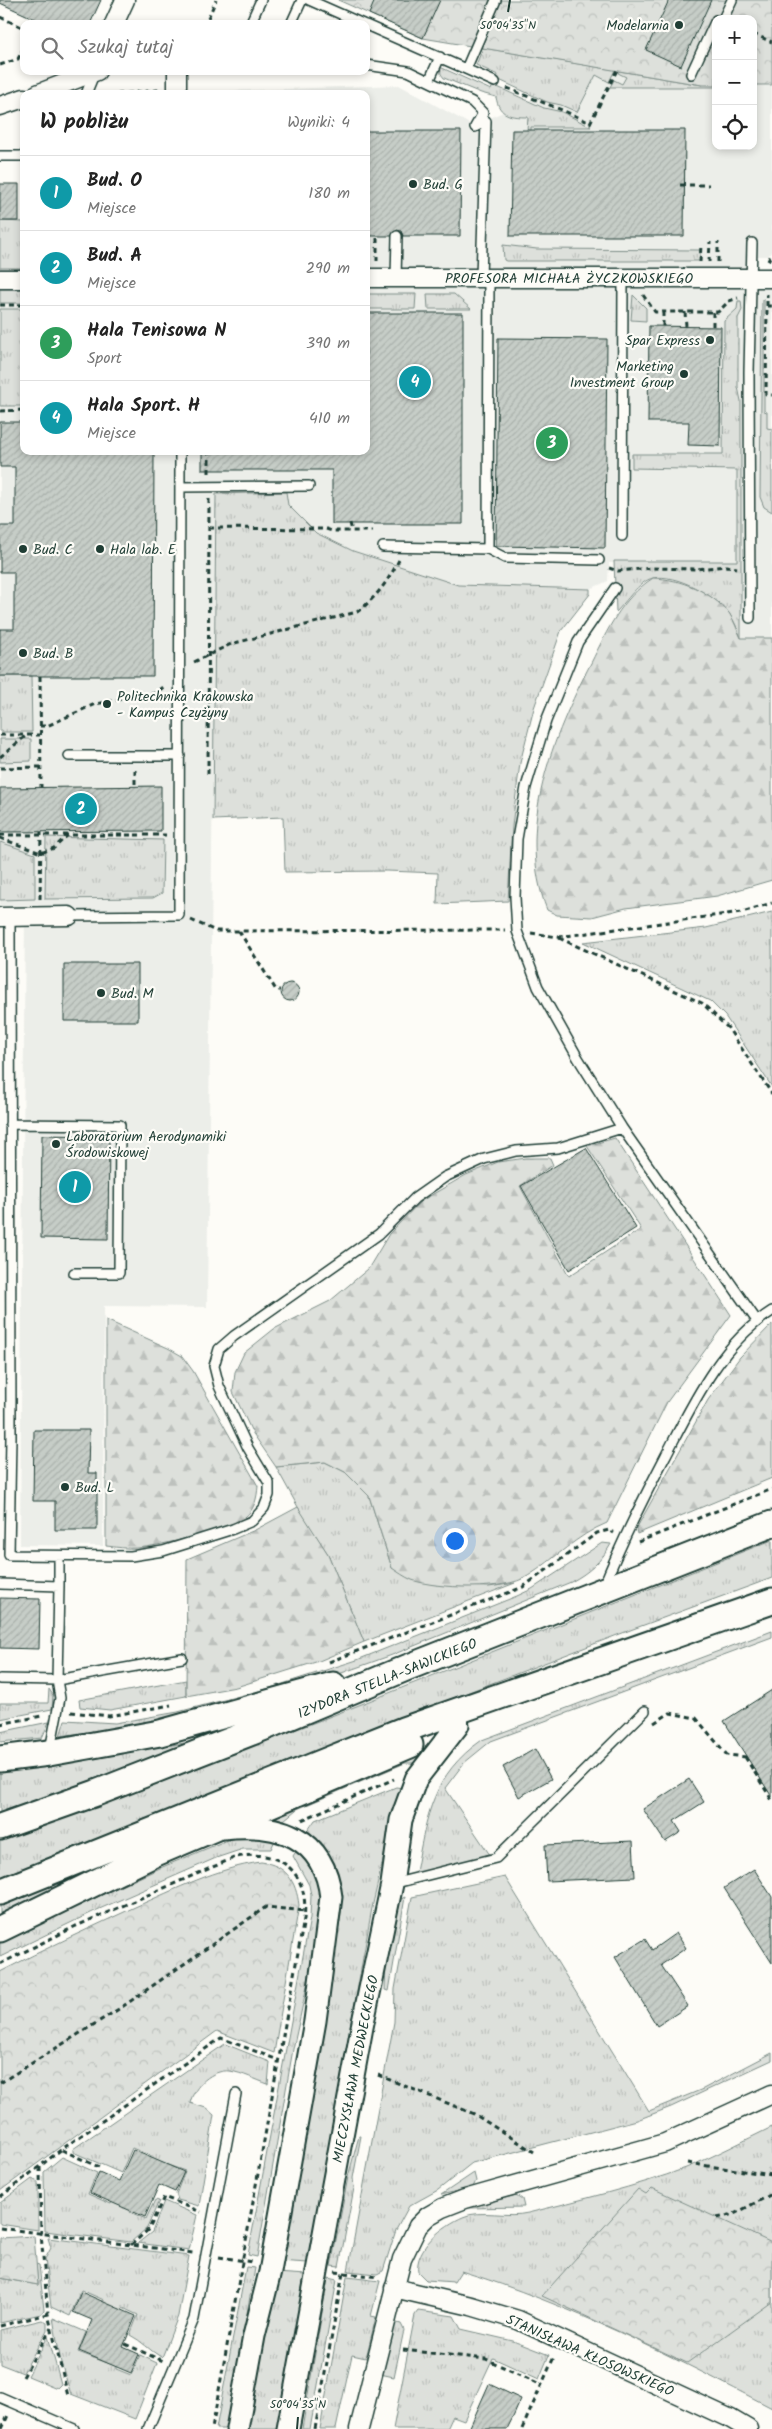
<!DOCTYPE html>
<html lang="pl">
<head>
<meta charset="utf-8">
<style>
	body { margin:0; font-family:Kalam,sans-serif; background:#f6f6f6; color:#222 }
	.controls { position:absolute; right:15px; top:15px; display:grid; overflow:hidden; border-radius:10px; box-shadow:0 2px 8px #0003 }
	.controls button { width:45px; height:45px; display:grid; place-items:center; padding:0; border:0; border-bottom:1px solid #e0e0e0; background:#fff; color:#222; font:25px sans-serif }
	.you { position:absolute; left:454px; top:1540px; width:18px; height:18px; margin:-12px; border:4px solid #fff; border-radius:50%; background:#1a73e8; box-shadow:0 0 0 8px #1a73e833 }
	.badge { display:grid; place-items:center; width:32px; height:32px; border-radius:50%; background:#1f3d34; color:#fff; font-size:16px; font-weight:700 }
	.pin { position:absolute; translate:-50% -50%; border:2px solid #fff; box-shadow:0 1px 5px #0006 }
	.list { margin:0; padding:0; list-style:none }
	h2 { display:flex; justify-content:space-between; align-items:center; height:65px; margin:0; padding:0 20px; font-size:21px }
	h2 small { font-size:16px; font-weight:400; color:#767676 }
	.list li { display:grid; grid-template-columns:32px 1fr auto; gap:15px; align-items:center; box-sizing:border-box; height:75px; padding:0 20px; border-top:1px solid #e0e0e0 }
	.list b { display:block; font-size:19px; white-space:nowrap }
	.list p { margin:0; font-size:16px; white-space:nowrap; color:#767676 }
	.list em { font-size:16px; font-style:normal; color:#767676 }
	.icon { flex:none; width:28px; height:28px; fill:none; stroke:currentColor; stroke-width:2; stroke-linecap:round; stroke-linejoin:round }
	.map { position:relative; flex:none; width:772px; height:2429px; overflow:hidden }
	.search { position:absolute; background:#fff; box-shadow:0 2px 8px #0003; left:20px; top:20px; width:350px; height:55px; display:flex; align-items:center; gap:12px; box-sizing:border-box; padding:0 18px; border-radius:10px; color:#767676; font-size:19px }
	.panel { position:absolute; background:#fff; box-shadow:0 2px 8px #0003; left:20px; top:90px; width:350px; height:365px; border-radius:10px }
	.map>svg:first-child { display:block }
	.built { fill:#eceee9 }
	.grass { fill:url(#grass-tufts); stroke:#7e8e88 }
	.forest { fill:url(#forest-firs); stroke:#7e8e88 }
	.park { fill:url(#park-crowns); stroke:#7e8e88 }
	.building { fill:url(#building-hatch); stroke:#1f3d34 }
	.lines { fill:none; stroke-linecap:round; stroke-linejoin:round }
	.service-casing { stroke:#1f3d34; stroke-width:12 }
	.minor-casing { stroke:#1f3d34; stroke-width:21 }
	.tertiary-casing { stroke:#1f3d34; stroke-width:25 }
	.secondary-casing { stroke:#1f3d34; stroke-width:29 }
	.path { stroke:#1f3d34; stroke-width:3; stroke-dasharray:5 4; stroke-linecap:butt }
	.service { stroke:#fdfcf7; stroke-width:9 }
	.minor { stroke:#fdfcf7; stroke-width:18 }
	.tertiary { stroke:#fdfcf7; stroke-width:21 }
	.secondary { stroke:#fdfcf7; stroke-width:25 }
	.ticks { fill:none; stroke:#1f3d34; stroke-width:2 }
	.poi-dot { fill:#1f3d34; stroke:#fdfcf7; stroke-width:2 }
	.labels { text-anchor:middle; stroke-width:4.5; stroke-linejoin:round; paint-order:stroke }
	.poi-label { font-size:14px; fill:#1f3d34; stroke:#fdfcf7; text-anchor:start }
	.street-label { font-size:14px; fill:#1f3d34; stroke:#fdfcf7 }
	.ticks-label { font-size:12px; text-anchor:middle; fill:#1f3d34; stroke:#fdfcf7; stroke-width:4.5; stroke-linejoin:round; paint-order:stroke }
</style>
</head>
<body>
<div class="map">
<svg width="772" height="2429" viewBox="0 0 772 2429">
	<defs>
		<pattern id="grass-tufts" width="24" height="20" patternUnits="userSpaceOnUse" patternTransform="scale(1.25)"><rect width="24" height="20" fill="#dde0db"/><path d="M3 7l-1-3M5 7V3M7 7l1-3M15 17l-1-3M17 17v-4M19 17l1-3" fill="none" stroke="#bdc1bd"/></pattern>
		<pattern id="forest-firs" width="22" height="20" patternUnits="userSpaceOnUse" patternTransform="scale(1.25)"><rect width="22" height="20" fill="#dde0db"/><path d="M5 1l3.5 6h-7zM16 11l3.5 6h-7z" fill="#bdc1bd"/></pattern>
		<pattern id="park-crowns" width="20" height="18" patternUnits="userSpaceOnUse" patternTransform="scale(1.25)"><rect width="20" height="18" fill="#dde0db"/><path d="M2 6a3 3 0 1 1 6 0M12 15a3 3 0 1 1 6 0" fill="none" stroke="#bdc1bd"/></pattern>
		<pattern id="building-hatch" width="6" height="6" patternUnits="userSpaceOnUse" patternTransform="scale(1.25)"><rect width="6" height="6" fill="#c6cdc7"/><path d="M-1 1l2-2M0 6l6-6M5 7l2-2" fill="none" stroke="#aab1ac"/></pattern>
	</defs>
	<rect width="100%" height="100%" fill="#fdfcf7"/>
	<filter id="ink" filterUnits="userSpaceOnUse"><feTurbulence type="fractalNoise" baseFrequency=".02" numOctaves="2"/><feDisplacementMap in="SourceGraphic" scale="10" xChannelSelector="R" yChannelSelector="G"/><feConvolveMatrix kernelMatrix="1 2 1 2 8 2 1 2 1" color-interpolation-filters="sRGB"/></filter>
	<g filter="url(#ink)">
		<path class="built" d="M596,70L702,86H716V146H753V85L772,86V251L768,256H752L751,278L613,279L643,287H772V639H740L734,564L609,563L608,581L590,589L458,585L353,551L316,533L288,505L216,494L207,1307L104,1306L103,1546L20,1545L25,908L0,906V289H24V451H366V94H140L399,85L475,127L492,119V117Z"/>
		<path class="grass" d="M483,48L615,70L609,82L596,75L577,112L561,105L547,102L497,79L498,75L476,65Z
			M716,49V87H610L614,80L622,84L626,77L618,73L619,71L702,85Z
			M440,67L491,90L493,85L544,108L562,112L591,127H531V131H527L528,117C511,117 499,116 496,97L481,93L444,78L441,74Z
			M0,221L24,222V268H0Z
			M503,245L537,249L700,250V261H506L504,260Z
			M0,289H24V303H0Z
			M366,294H416L415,309H366Z
			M427,294H454L471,309H428Z
			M633,295L646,308V321L631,320Z
			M762,300H764V411L767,412V428L772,429V512L764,507L760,497Z
			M738,301H741L742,310L738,318V387L741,401V638C738,630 734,620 729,613C715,596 676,573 653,578C639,581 626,602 616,612L614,561H737V470L632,468V454H723L724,321L737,309Z
			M0,309H24V406H0Z
			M286,492L288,505L316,533L353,551L458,585L590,589V594L561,631L534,708L520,763L512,826L508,901L437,904L438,873L387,871L285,872L283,817L213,820L216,494Z
			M0,676H31L32,732H0Z
			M0,739H31V761L0,762Z
			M46,837L163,840L162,893L153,898L45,899Z
			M0,842L35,854V899L0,900Z
			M772,912V1087L725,1016L710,1001L583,942L706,928Z
			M325,1462L345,1472L369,1496L392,1568L437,1585L489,1587L515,1583L364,1642L328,1554L304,1518L276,1467Z
			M772,1540V1578L633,1629L341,1741L0,1878V1840L67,1817L339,1713Z
			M602,1543L611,1544C601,1562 588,1573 571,1582L392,1655L322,1680L196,1716L60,1736L65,1720L115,1723L178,1712L270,1688L357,1660L517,1596L532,1589Z
			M772,1631V1637L491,1741L464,1763L445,1788L490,1855L422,1872H416C427,1815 432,1775 482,1740Z
			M186,1680V1696L110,1710L80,1707L79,1700Z
			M49,1689L53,1695L52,1709L0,1719V1703H48Z
			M49,1722L42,1738L0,1742V1732Z
			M191,1742L77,1787L0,1814V1772Z
			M427,1746L414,1763H405L297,1809L284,1820L269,1816Z
			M396,1787L403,1788L391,1825L372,1908L308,2263L278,2261L341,1915C342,1871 332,1866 306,1833L315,1820Z
			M178,1834L70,1880L0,1915V1906L67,1876Z
			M248,1835L276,1838L271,1849H243L216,1858L97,1910L0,1957V1943L17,1934L160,1868L225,1841Z
			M297,1850L306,1859L317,1877L321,1899L319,1931L293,2049L257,2257L248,2255L310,1918L311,1895L309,1885L293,1856Z
			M505,1877L649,2111L703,2089L772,2053V2060L671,2107L637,2120L472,2163L438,2190L409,2206L396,2230L383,2271L377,2274L348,2271L394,2022L395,1989L412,1897Z
			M405,1897L389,1991L385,1990L386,1963L397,1901Z
			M225,2044L270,2062L268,2084C256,2080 243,2073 230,2071C212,2069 194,2086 190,2103L206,2108L214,2115L199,2206L178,2200L176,2194L185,2171L150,2159L151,2156L132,2148L121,2173L73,2152V2149Z
			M772,2127V2408C672,2356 569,2304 461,2271L454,2282L426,2280L418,2272C414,2248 444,2225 463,2217C479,2209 509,2218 528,2213C580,2200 635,2187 686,2168C715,2156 743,2141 772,2127Z
			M359,2136H361L353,2178L354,2188L339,2267L331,2266L348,2177Z
			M62,2157L97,2173L88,2194L111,2204L113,2200L132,2208L130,2212L146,2219L155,2200L159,2201L147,2228L131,2242L45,2231L44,2172Z
			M474,2173L476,2181L473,2187L441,2195Z
			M32,2179L38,2182V2230L0,2224V2203Z
			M516,2195L522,2199L524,2207L468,2208Z
			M164,2201L197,2215L189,2250L138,2243L152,2232Z
			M48,2238L189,2256L178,2316L163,2355L161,2357C149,2350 142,2341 130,2335L138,2315L123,2308L121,2312L103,2304L104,2300L81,2290L70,2316L51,2307L45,2259L51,2248Z
			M36,2264L39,2265L44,2310L41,2314L0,2323V2278L38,2285Z
			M246,2267L255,2268L227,2426L224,2429H216Z
			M276,2273L306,2275L278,2429H248Z
			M347,2277L380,2281L371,2316L376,2317L366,2358L352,2355L336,2429H320Z
			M328,2278L337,2280L310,2429H302Z
			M418,2311L454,2316L461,2329L513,2341L549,2355L539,2379L493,2358L464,2420L453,2416L447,2429H393L415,2315Z
			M53,2318L86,2332L78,2352L116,2366V2369L131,2375L140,2355L157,2363L135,2419L71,2394L61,2363Z
			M42,2320L47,2323V2330L23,2373L0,2364V2330Z
			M393,2322L401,2324L404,2330L394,2377L380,2374Z
			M48,2336L61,2384L57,2388L28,2376Z"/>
		<path class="forest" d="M653,578C681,579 710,591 729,613C734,620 737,630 741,638H772V880L717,896L626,908L592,917L557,915L547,910C515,828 553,736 591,663C608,629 621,599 653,578Z
			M615,1138L731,1315L667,1402L607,1523C577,1535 555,1559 528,1576C505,1591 437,1589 412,1580C405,1577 398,1572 392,1568L369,1496L345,1472L325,1462L276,1467L252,1432L233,1392L235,1372L244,1353L274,1329L330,1301L368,1269L389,1234L421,1201L466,1175L498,1162L526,1158H550L553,1165L520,1186L569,1276L641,1229L587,1146Z
			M106,1320L168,1348L182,1356L193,1371L258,1486C257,1498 255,1509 245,1517C232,1529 156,1547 137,1548C127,1549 116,1547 106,1546Z
			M772,1324V1478L637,1534L636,1529L708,1400L740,1357Z
			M298,1507L328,1554L364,1642L319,1661L236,1687L186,1696L187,1559L255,1530Z"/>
		<path class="park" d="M338,0H772V85H753V19H716V85H702L423,38Z
			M261,1862C286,1865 296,1881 299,1905L274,2053L217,2031L0,2191V1972C44,1949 90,1928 135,1907C176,1889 217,1868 261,1862Z
			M652,2188L772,2243V2302L687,2363L542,2296L638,2189L646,2194Z
			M34,2236L38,2285L0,2278V2238Z"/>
		<path class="building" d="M0,0H101L90,24H46L0,3Z
			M375,0H440L423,38L369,14Z
			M669,0H711L681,66L646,50Z
			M512,130H685L684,236H510Z
			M366,131H461L460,236H403L401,231L397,230L391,236H366Z
			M0,184H19V221H0Z
			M366,313H463V524H332V470H202V451H366Z
			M649,326L721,327L720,446L688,445L689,422H648Z
			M498,338L607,339L605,548L496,546Z
			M0,422H24V451H154L153,676H0V629H14V572H0V526H15V467H0Z
			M161,786V831L0,832V788Z
			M64,964H138V1021H64Z
			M281 992a9 9 0 1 1 18 0a9 9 0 1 1-18 0Z
			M42,1135L109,1136L108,1239L41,1238Z
			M586,1148L636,1228L569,1270L521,1186Z
			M34,1430H89L88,1473H97V1530H55V1501H33Z
			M0,1598L40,1599L39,1649L0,1648Z
			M772,1690V1797L724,1721Z
			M535,1749L551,1779L519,1797L503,1767Z
			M689,1779L704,1802L674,1821L681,1832L665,1842L643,1809Z
			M633,1841L635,1877L547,1881L545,1845Z
			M754,1869L772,1897V1963L724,1888Z
			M676,1933L686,1948L661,1965L688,2006L657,2026L615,1957L645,1939L652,1950Z
			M133,2150L184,2172L175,2192L159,2185L145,2217L90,2193L99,2172L119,2181Z
			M81,2292L136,2316L123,2347L139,2354L131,2373L79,2351L92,2320L73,2312Z
			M489,2384L521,2399L514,2415L507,2429H469Z"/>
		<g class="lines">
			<defs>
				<path id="service" d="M309,0L363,24
					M723,19L732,0
					M250,24L261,0
					M291,24L302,0
					M366,25L495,82
					M366,65L408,71L472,102L483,113L475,127L486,121L481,277
					M466,69L496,0
					M691,74L716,20
					M429,81L440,57
					M86,94L95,72
					M0,156H24
					M396,278L397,236
					M489,278L488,549L505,558L599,560
					M180,487L309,486
					M622,536L623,278
					M383,547L488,549
					M615,588L578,642L546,721L526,787L517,839L515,897L517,931L538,987L578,1058L622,1128L757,1321
					M750,618L749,372L752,243
					M69,756H180
					M69,916L179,915L180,451
					M10,917L11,1437L9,1555L131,1556L163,1551L233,1529L252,1521L264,1508L269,1495V1483L248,1448L219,1386L214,1366L219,1349L234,1336L379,1234L415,1198L445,1177L484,1159L516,1151L558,1148L622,1128
					M10,1124L120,1125L119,1273H74
					M0,1584L59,1586L57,1680L0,1679
					M604,1585C622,1541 643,1499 665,1457C692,1405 720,1344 772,1311
					M59,1586V1556
					M50,1750L60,1698L57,1680L182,1658
					M392,1884L496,1858L645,1711
					M0,2397L74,2429
					M148,2429L194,2319L236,2094"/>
				<path id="minor" d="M114,24L125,0
					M37,94L97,71
					M177,94V71
					M0,106L24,98
					M366,278H772
					M0,279H24
					M0,917L69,916
					M394,2288L471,2306L518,2320L731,2419L748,2429
					M359,2429L402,2259L418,2226L428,2216L442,2208L465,2199L665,2143L772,2094"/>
				<path id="tertiary" d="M223,1828C278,1822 324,1836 331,1897L315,2021L270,2272L254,2336L237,2429
					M288,2429L362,2027L392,1884L401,1820L416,1779L458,1725"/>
				<path id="secondary" d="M0,1759L49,1753L160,1733L333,1685
					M0,1827L96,1793L270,1725L406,1668L772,1524
					M0,1892L403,1730L772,1601
					M0,1929L156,1853L410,1745"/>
			</defs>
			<use href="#service" class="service-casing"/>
			<use href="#minor" class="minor-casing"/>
			<use href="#tertiary" class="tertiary-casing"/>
			<use href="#secondary" class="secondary-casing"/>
			<path class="path" d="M0,17L24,28
				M208,18L216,0
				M753,34L772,42
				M0,65L18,59L24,47
				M507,88C535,100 563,109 590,123L617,70
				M118,94L160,90
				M680,185H709
				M377,261V236
				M768,261L772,253
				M700,262L701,245
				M709,262L710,242
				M718,262V242
				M643,295L655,312H718L729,301L738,298
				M0,305H24
				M767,306V294
				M772,306H767L766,395H772
				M663,312V326
				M685,312L686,326
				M713,312V327
				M0,411L24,410
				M209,473V451
				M350,523L352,531
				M209,528L326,529L332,531H372
				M609,568L618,571L652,568L696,569L727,566L737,568
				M194,662L231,644L357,612C376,598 388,581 399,560
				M40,676L41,787
				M40,726H47L95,704L156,693L166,685
				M0,735H40
				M0,757L27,735
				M0,768L41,767
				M135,770V784
				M208,774L209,499
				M0,835H166
				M0,838L41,853L54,848L68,835
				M40,899L41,832
				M191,920L216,931L505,930
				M239,931L276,990H280
				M531,933L558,937L742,912L772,903
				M559,938L702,1003L728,1028L772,1094
				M638,1542L772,1489
				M329,1662L523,1587L597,1533L609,1530L614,1533
				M71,1712L109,1716L171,1705
				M654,1723L670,1713L696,1718L727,1755L746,1757
				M0,1724L42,1716
				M745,1757L772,1800
				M302,1820L394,1779
				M0,1964L76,1926L236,1857C281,1848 310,1873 304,1919L212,2429
				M378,2075L474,2114L534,2152
				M0,2083L122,2007L266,1907L305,1911
				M62,2150L99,2167
				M687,2163L772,2175
				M40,2167L41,2234L48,2314L68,2396
				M0,2197L62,2149L221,2038L278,2060
				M717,2218L734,2214L772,2194
				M0,2228L193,2253
				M131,2245L149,2229L164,2197L201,2212
				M219,2257L252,2262
				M335,2272L379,2277
				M0,2326L48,2314
				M125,2344L163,2361
				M403,2350L486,2359L542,2385
				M23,2377L51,2328
				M2,2429L9,2413
				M315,2429L343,2273
				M522,2429L554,2357"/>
			<use href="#service" class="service"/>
			<use href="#minor" class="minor"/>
			<use href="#tertiary" class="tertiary"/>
			<use href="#secondary" class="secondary"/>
		</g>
	</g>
	<path class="ticks" d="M508,12L510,0M297,2429L298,2417"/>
	<g class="poi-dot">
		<circle cx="679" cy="25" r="5"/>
		<circle cx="413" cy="184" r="5"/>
		<circle cx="710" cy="340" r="5"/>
		<circle cx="684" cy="374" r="5"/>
		<circle cx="23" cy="549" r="5"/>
		<circle cx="100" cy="549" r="5"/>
		<circle cx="23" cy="653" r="5"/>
		<circle cx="107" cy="704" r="5"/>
		<circle cx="101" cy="993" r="5"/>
		<circle cx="56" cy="1144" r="5"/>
		<circle cx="65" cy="1487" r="5"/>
	</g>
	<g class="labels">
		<g class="poi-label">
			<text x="669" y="30" text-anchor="end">Modelarnia</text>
			<text x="423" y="189">Bud. G</text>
			<text x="700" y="345" text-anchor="end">Spar Express</text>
			<text x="674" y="371" text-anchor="end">Marketing<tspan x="674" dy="16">Investment Group</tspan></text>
			<text x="33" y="554">Bud. C</text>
			<text x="110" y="554">Hala lab. E</text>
			<text x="33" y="658">Bud. B</text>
			<text x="117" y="701">Politechnika Krakowska<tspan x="117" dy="16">- Kampus Czyżyny</tspan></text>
			<text x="111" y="998">Bud. M</text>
			<text x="66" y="1141">Laboratorium Aerodynamiki<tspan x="66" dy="16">Środowiskowej</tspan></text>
			<text x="75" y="1492">Bud. L</text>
		</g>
		<g class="street-label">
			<text x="569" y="283">PROFESORA MICHAŁA ŻYCZKOWSKIEGO</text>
			<text transform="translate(387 1678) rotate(-22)" y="5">IZYDORA STELLA-SAWICKIEGO</text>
			<text transform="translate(355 2069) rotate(-79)" y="5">MIECZYSŁAWA MEDWECKIEGO</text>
			<text transform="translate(590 2355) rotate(24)" y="5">STANISŁAWA KŁOSOWSKIEGO</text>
		</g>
	</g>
	<g class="ticks-label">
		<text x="508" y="29">50°04'35"N</text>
		<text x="298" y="2408">50°04'35"N</text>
	</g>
</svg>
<div class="controls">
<button>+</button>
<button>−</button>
<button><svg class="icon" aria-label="locate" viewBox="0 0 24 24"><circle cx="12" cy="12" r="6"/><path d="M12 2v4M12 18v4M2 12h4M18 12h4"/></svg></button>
</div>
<div class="you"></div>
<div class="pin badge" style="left:75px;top:1187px;background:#0f9aa8">1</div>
<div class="pin badge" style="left:81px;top:809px;background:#0f9aa8">2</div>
<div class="pin badge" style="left:552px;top:443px;background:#2e9e5b">3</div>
<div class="pin badge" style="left:415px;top:382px;background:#0f9aa8">4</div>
<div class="search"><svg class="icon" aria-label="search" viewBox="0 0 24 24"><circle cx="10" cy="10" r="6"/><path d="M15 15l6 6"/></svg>Szukaj tutaj</div>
<section class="panel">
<h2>W pobliżu<small>Wyniki: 4</small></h2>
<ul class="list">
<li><span class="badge" style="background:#0f9aa8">1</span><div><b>Bud. O</b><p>Miejsce</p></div><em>180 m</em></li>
<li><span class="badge" style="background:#0f9aa8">2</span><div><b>Bud. A</b><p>Miejsce</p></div><em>290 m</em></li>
<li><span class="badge" style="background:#2e9e5b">3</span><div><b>Hala Tenisowa N</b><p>Sport</p></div><em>390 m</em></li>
<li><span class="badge" style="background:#0f9aa8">4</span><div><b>Hala Sport. H</b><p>Miejsce</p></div><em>410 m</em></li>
</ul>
</section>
</div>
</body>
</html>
